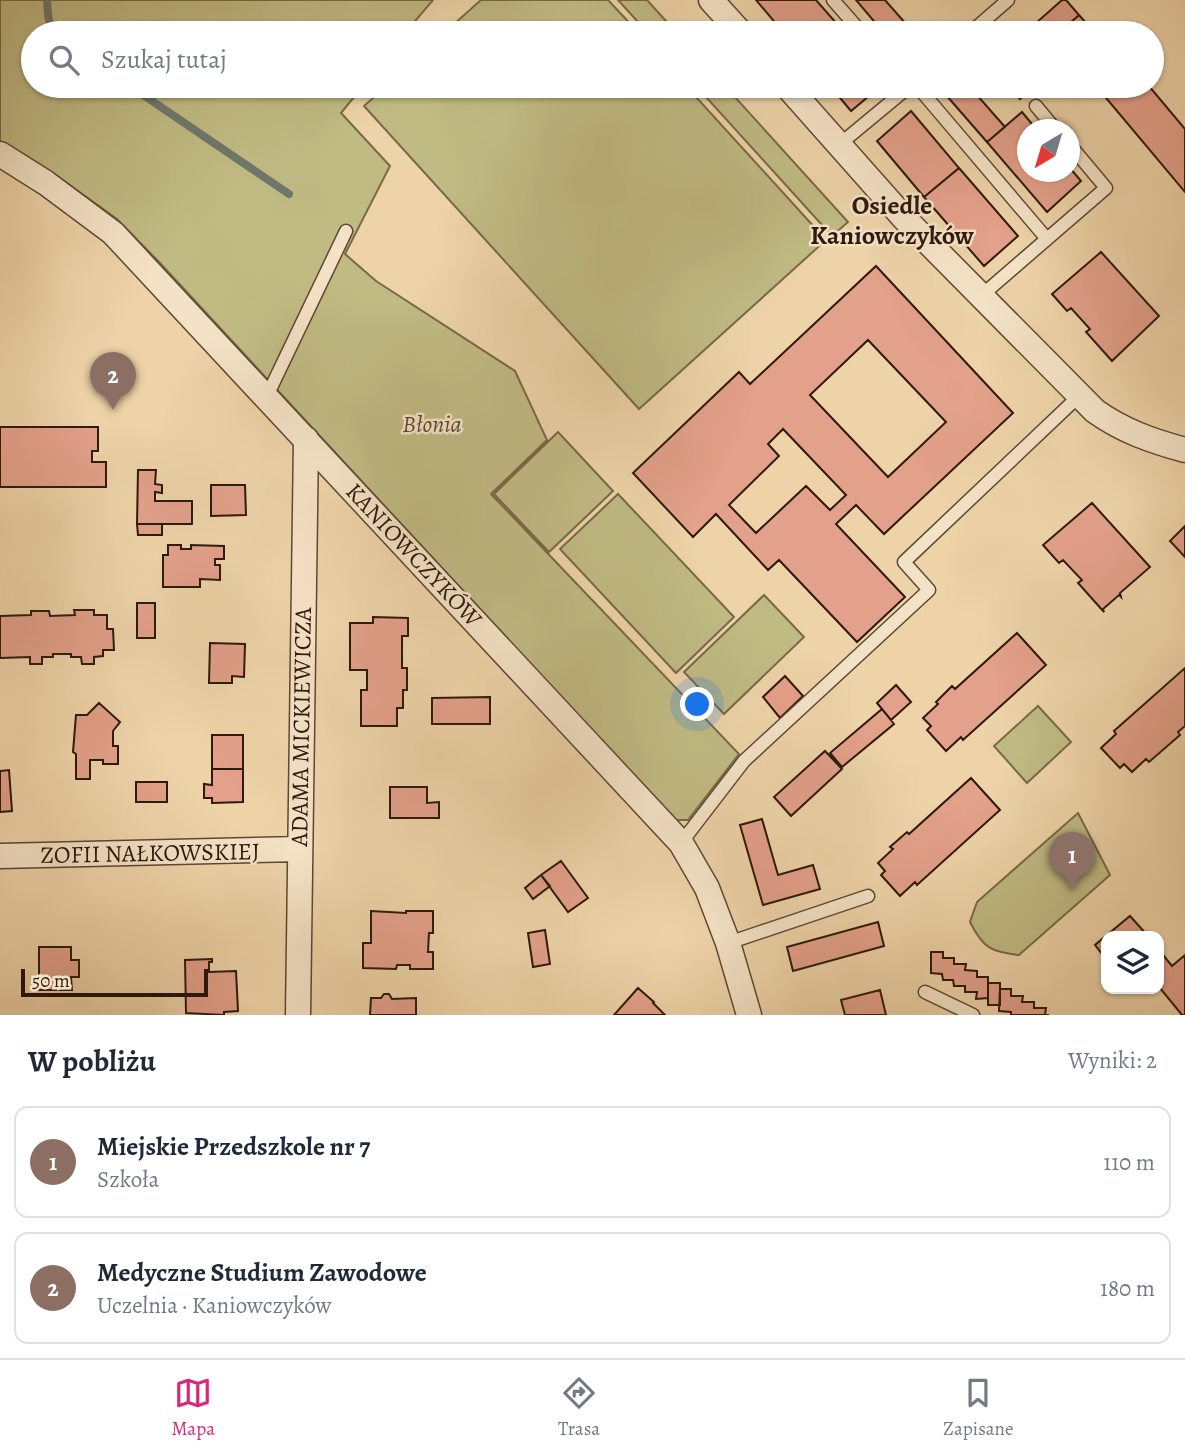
<!DOCTYPE html>
<html lang="pl">
<head>
<meta charset="utf-8">
<style>
	body { margin:0; font-family:Alegreya,serif; background:#f2f2f3; color:#1f2937 }
	.controls { position:absolute; right:21px; bottom:21px; display:grid; overflow:hidden; border-radius:14px; box-shadow:0 2px 5px #0004 }
	.controls button { width:63px; height:63px; display:grid; place-items:center; padding:0; border:0; border-bottom:2px solid #e0e1e3; background:#fff; color:#1f2937; font:35px sans-serif }
	.compass { position:absolute; left:1017px; top:119px; width:63px; height:63px; border-radius:50%; background:#fff; box-shadow:0 2px 5px #0004; rotate:218deg }
	.scale { position:absolute; left:21px; bottom:18px; width:187px; box-sizing:border-box; padding-left:7px; border:4px solid #2e190c; border-top:0; font-size:19px; line-height:24px; white-space:nowrap; color:#2e190c; -webkit-text-stroke:5px #f4e2c6; paint-order:stroke }
	.you { position:absolute; left:698px; top:705px; width:24px; height:24px; margin:-18px; border:5px solid #fff; border-radius:50%; background:#1a73e8; box-shadow:0 0 0 10px #1a73e833 }
	.badge { display:grid; place-items:center; width:46px; height:46px; border-radius:50%; background:#db2777; color:#fff; font-size:23px; font-weight:700 }
	.pin { position:absolute; translate:-50% -58px; filter:drop-shadow(0 2px 4px #0008) }
	.pin::after { content:''; position:absolute; top:37px; width:24px; height:21px; background:inherit; clip-path:polygon(0 0,100% 0,50% 100%) }
	.list { margin:0; padding:0; list-style:none }
	h2 { display:flex; justify-content:space-between; align-items:center; height:91px; margin:0; padding:0 28px; font-size:30px }
	h2 small { font-size:23px; font-weight:400; color:#747a83 }
	.list li { display:grid; grid-template-columns:46px 1fr auto; gap:21px; align-items:center; box-sizing:border-box; height:112px; margin:0 14px 14px; padding:0 14px; border:2px solid #e0e1e3; border-radius:14px }
	.list b { display:block; font-size:26px; white-space:nowrap }
	.list p { margin:0; font-size:23px; white-space:nowrap; color:#747a83 }
	.list em { font-size:23px; font-style:normal; color:#747a83 }
	.icon { flex:none; width:38px; height:38px; fill:none; stroke:currentColor; stroke-width:2; stroke-linecap:round; stroke-linejoin:round }
	.map { position:relative; flex:none; width:1185px; height:1015px; overflow:hidden }
	.search { position:absolute; background:#fff; box-shadow:0 2px 5px #0004; left:21px; right:21px; top:21px; height:77px; display:flex; align-items:center; gap:18px; box-sizing:border-box; padding:0 24px; border-radius:38px; color:#747a83; font-size:26px }
	.sheet { height:343px; background:#fff }
	nav { display:flex; justify-content:space-around; align-items:center; box-sizing:border-box; height:98px; border-top:2px solid #e0e1e3; background:#fff; font-size:19px; color:#747a83 }
	nav a { display:grid; justify-items:center; gap:4px }
	nav .on { color:#db2777 }
	.map>svg:first-child { display:block }
	.green { fill:#c0ba83; stroke:#776a48; stroke-width:2 }
	.lines { fill:none; stroke-linecap:round; stroke-linejoin:round }
	.stream { stroke:#6e786b; stroke-width:8 }
	.building { fill:#e3a08a; stroke:#2e190c; stroke-width:2; fill-rule:evenodd }
	.service-casing { stroke:#5e4833; stroke-width:15 }
	.minor-casing { stroke:#5e4833; stroke-width:27 }
	.service { stroke:#f4e2c6; stroke-width:12 }
	.minor { stroke:#f4e2c6; stroke-width:24 }
	.labels { text-anchor:middle; stroke-width:5; stroke-linejoin:round; paint-order:stroke }
	.park-label { font-size:24px; font-style:italic; fill:#5a4930; stroke:#f4e2c6 }
	.street-label { font-size:24px; fill:#2e190c; stroke:#f4e2c6 }
	.neighbourhood-label { font-size:26px; font-weight:bold; fill:#2e190c; stroke:#f4e2c6 }
</style>
</head>
<body>
<div class="map">
<svg width="1185" height="1015" viewBox="0 0 1185 1015">
	<rect width="100%" height="100%" fill="#eed3a8"/>
	<filter id="stains"><feTurbulence type="fractalNoise" baseFrequency=".00286" numOctaves="4"/><feColorMatrix values="0 0 0 0 .2 0 0 0 0 .09 0 0 0 0 .02 0 0 0 .5 -.17"/></filter>
	<radialGradient id="worn" r=".72"><stop offset=".6" stop-color="#630" stop-opacity="0"/><stop offset="1" stop-color="#630" stop-opacity=".3"/></radialGradient>
	<path class="green" d="M0,0H433L405,33H33V86H363L341,113L390,166L345,254L376,281L515,371L547,440L491,494L739,754L688,820H675L160,263L117,219L53,173L0,141Z
		M481,0H608L639,33H444Z
		M618,0H647L677,33H648Z
		M386,86H686L826,240L639,409L364,106Z
		M696,86H725L848,222L832,236Z
		M558,432L613,491L549,552L494,494Z
		M618,494L734,617L676,673L560,549Z
		M764,595L804,637L724,714L684,672Z
		M1038,706L1071,742L1027,783L994,746Z
		M1078,813L1110,875L1019,955C991,952 983,948 970,922L977,902Z"/>
	<g class="lines">
		<path class="stream" d="M47,0C48,12 47,24 56,33
			M130,86L289,194"/>
	</g>
	<path class="building" d="M756,0H816L845,33H784Z
		M856,0H885L914,33H884Z
		M1062,0H1066L1079,15L1059,33H1045L1036,23Z
		M1079,15L1094,32L1092,33H1059Z
		M830,86H881L851,111Z
		M941,86H969L1005,127L987,142L939,87Z
		M1009,86H1035L1020,99Z
		M1096,86H1149L1185,129V192Z
		M911,111L959,168L924,197L877,141Z
		M1022,112L1037,130H1028V172H1070V168L1081,181L1047,212L987,142Z
		M959,168L1018,236L984,266L924,197Z
		M1101,252L1159,316L1112,361L1086,332L1090,329L1071,308L1067,311L1052,294Z
		M876,266L1013,413L884,534L856,505L836,524L905,597L857,642L779,560L768,570L716,514L693,537L633,473L739,372L750,384ZM868,340L946,422L888,477L810,395ZM783,429L846,495L830,510L806,486L756,533L729,505L779,456L768,444Z
		M0,427H98V451H92V462H106V487H0Z
		M138,470H156L155,484L162,485V493L155,492V501H192V524H137Z
		M211,485H245L246,515L211,516Z
		M1092,503L1150,567L1120,593L1121,597L1119,595L1103,609L1104,612L1078,583L1082,580L1063,560L1059,563L1043,545Z
		M137,524H162V535H138Z
		M1185,526V557L1170,541Z
		M168,545H181V549H191V545L224,546V559H215V565H220V580L200,579V587H163V555H168Z
		M137,603H155V638H137Z
		M74,610H94V615H107V629H113L114,650H103V656L94,657V664H82L81,657H71V654H53V657H42V664H30V657L0,658V616L31,615V611H49L50,616L75,615Z
		M373,617L408,618V636H402V668H407V690H403V708H397V726H361V690H367V670H350V623H373Z
		M1017,633L1046,665L963,740L961,737L946,751L927,730L931,726L923,718L938,704L936,702L952,686L955,689Z
		M210,643L245,644L244,677L232,676V683H209Z
		M1185,668V726L1178,732L1180,735L1149,762L1146,759L1132,772L1124,764L1120,768L1101,748L1116,734L1114,731Z
		M785,676L803,696L780,718L763,697Z
		M896,685L911,702L891,720L877,703Z
		M490,697V724H432V698Z
		M99,703L120,722L113,731V746H118V764H103V760H90V779H76V754L73,752L76,715H87Z
		M882,709L894,724L842,767L830,753Z
		M212,735H243V769H212Z
		M825,751L842,769L791,816L774,797Z
		M212,769H243V802L212,803V798H204V784L212,785Z
		M9,770L12,811L0,812V771Z
		M971,778L1000,810L917,885L915,882L900,896L881,875L885,871L878,863L893,849L890,847L907,832L909,834Z
		M136,782H167V802H136Z
		M390,787H427V803L439,802V818H390Z
		M762,819L778,875L813,865L820,889L763,905L740,825Z
		M561,861L588,898L568,912L541,875Z
		M541,875L550,886L533,899L525,888Z
		M371,911L406,913V911H433V933H429L428,952H433V969H410V965H397L396,969L363,968V943H371Z
		M1130,916L1148,936H1106V959L1095,945Z
		M878,922L884,946L793,971L787,947Z
		M545,930L550,964L533,967L528,933Z
		M39,947H71V960H79V977H71L72,990H39Z
		M1159,950L1172,966L1185,955V1015H1182L1159,987Z
		M931,952H943V958H954V964H966L965,970L977,971V977H988V998L976,999L977,992H965V986H954L953,980H943L942,974L931,973Z
		M212,959V962H209V972L236,971L238,1011L224,1012V1015L186,1013L185,960Z
		M988,983H1000V1005H988Z
		M638,988L654,1002L653,1003L665,1015H614Z
		M1000,989H1011V996H1023L1022,1002H1034V1008H1046L1045,1015H1049H1011V1012L999,1011Z
		M880,990L886,1015H845L841,1000Z
		M384,994H389L392,999L416,998V1015H370L371,998H381Z"/>
	<g class="lines">
		<defs>
			<path id="service" d="M833,0L862,33
				M970,33L1008,0
				M917,86L1047,239
				M1036,106L1056,130
				M840,144L910,86
				M981,296L1106,188L1070,145
				M267,396L346,231
				M681,843L744,761L929,590L904,562L1079,396
				M728,943L868,896
				M925,992L973,1015"/>
			<path id="minor" d="M711,0L741,33
				M787,86L904,218L1095,411C1123,431 1152,441 1185,450
				M0,154L46,183L113,233L681,843L707,888L728,943L749,1015
				M0,856L299,849
				M298,1015L306,439"/>
		</defs>
		<use href="#service" class="service-casing"/>
		<use href="#minor" class="minor-casing"/>
		<use href="#service" class="service"/>
		<use href="#minor" class="minor"/>
	</g>
	<g class="labels">
		<g class="park-label">
			<text x="432" y="432">Błonia</text>
		</g>
		<g class="street-label">
			<text transform="translate(414 555) rotate(47)" y="8">KANIOWCZYKÓW</text>
			<text transform="translate(301 727) rotate(-89)" y="8">ADAMA MICKIEWICZA</text>
			<text transform="translate(150 853) rotate(-1)" y="8">ZOFII NAŁKOWSKIEJ</text>
		</g>
		<g class="neighbourhood-label">
			<text x="892" y="214">Osiedle<tspan x="892" dy="30">Kaniowczyków</tspan></text>
		</g>
	</g>
	<rect width="100%" height="100%" filter="url(#stains)"/>
	<rect width="100%" height="100%" fill="url(#worn)"/>
</svg>
<div class="controls">
<button><svg class="icon" aria-label="layers" viewBox="0 0 24 24"><path d="M12 4l9 5-9 5-9-5zM3 14l9 5 9-5"/></svg></button>
</div>
<svg class="compass" viewBox="-18 -18 36 36"><path d="M0-13l5 13h-10z" fill="#e53935"/><path d="M0 13l5-13h-10z" fill="#747a83"/></svg>
<div class="scale">50 m</div>
<div class="you"></div>
<div class="pin badge" style="left:1072px;top:890px;background:#8d6e63">1</div>
<div class="pin badge" style="left:113px;top:410px;background:#8d6e63">2</div>
<div class="search"><svg class="icon" aria-label="search" viewBox="0 0 24 24"><circle cx="10" cy="10" r="6"/><path d="M15 15l6 6"/></svg>Szukaj tutaj</div>
</div>
<section class="sheet">
<h2>W pobliżu<small>Wyniki: 2</small></h2>
<ul class="list">
<li><span class="badge" style="background:#8d6e63">1</span><div><b>Miejskie Przedszkole nr 7</b><p>Szkoła</p></div><em>110 m</em></li>
<li><span class="badge" style="background:#8d6e63">2</span><div><b>Medyczne Studium Zawodowe</b><p>Uczelnia · Kaniowczyków</p></div><em>180 m</em></li>
</ul>
</section>
<nav>
<a class="on"><svg class="icon" aria-label="map" viewBox="0 0 24 24"><path d="M3 6l6-2 6 2 6-2v14l-6 2-6-2-6 2zM9 4v14M15 6v14"/></svg>Mapa</a>
<a><svg class="icon" aria-label="directions" viewBox="0 0 24 24"><path d="M12 3l9 9-9 9-9-9zM9 14v-3h6M13 9l2 2-2 2"/></svg>Trasa</a>
<a><svg class="icon" aria-label="saved" viewBox="0 0 24 24"><path d="M7 4h10v16l-5-4-5 4z"/></svg>Zapisane</a>
</nav>
</body>
</html>
